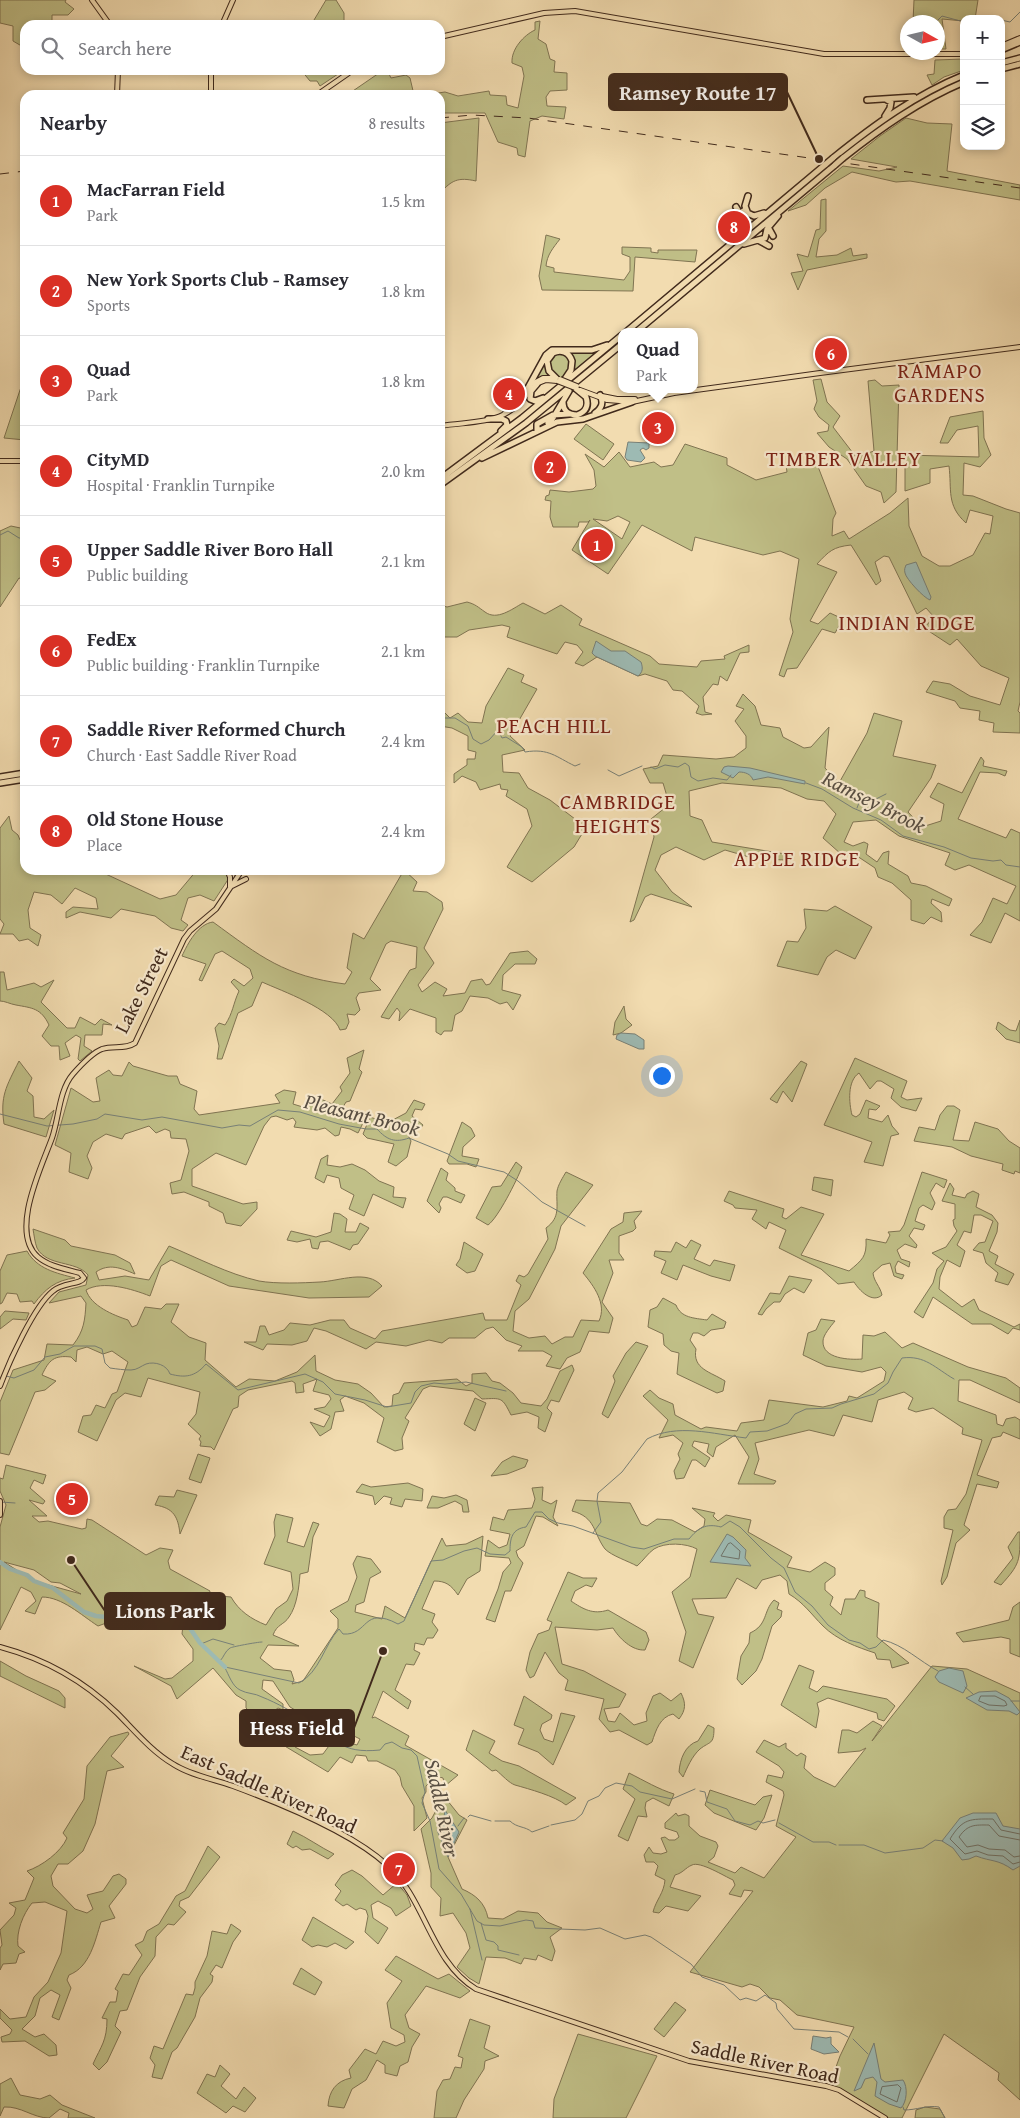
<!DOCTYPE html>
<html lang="en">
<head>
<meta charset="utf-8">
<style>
	body { margin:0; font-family:"Gentium Book Plus",serif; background:#f2f2f3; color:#2b2b33 }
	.controls { position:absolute; right:15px; top:15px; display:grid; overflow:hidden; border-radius:10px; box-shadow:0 2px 8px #0003 }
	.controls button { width:45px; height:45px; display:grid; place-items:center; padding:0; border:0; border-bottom:1px solid #e1e1e2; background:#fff; color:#2b2b33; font:25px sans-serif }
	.compass { position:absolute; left:900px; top:15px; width:45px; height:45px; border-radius:50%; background:#fff; box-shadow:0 2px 8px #0003; rotate:98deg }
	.you { position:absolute; left:661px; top:1075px; width:18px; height:18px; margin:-12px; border:4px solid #fff; border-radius:50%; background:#1a73e8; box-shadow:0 0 0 8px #1a73e833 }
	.badge { display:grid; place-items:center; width:32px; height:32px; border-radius:50%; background:#d93025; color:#fff; font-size:16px; font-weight:700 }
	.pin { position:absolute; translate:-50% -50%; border:2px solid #fff; box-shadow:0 1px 5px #0006 }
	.popup { position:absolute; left:618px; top:328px; width:80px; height:65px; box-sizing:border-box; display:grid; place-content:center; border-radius:10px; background:#fff; filter:drop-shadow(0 1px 4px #0005); font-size:16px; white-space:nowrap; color:#7c7c81 }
	.popup b { font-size:19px; color:#2b2b33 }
	.popup::after { content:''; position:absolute; left:50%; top:100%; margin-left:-10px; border:10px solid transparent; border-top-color:#fff }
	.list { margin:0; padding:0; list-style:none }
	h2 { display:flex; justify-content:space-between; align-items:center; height:65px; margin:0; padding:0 20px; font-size:21px }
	h2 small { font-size:16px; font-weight:400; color:#7c7c81 }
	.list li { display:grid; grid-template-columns:32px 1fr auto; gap:15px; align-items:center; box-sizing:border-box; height:90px; padding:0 20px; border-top:1px solid #e1e1e2 }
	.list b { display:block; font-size:19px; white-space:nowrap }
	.list p { margin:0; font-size:16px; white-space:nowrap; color:#7c7c81 }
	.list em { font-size:16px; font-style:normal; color:#7c7c81 }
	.icon { flex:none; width:28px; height:28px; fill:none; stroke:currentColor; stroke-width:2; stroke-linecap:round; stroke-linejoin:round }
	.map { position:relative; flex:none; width:1020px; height:2118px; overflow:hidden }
	.search { position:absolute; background:#fff; box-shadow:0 2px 8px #0003; left:20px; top:20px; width:425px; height:55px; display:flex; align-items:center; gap:12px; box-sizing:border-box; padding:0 18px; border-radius:15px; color:#7c7c81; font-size:19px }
	.panel { position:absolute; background:#fff; box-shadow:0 2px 8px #0003; left:20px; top:90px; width:425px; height:785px; border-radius:15px }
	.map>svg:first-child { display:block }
	.green { fill:#c0bf87; stroke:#807452; fill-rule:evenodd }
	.water { fill:#9dbab3; stroke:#788077 }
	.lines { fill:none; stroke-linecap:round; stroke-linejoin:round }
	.shore { stroke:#6f7268; stroke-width:1 }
	.stream { stroke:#788077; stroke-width:1 }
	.river { stroke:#9dbab3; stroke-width:4.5 }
	.major-casing { stroke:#412a1c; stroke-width:6 }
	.highway-casing { stroke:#412a1c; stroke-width:8 }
	.major { stroke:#f2dcb0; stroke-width:4 }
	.highway { stroke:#f2dcb0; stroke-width:5 }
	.rail { stroke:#412a1c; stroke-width:1; stroke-dasharray:9 9; stroke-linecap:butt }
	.major-bridge-casing { stroke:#412a1c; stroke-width:6; stroke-linecap:butt }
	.highway-bridge-casing { stroke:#412a1c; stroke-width:8; stroke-linecap:butt }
	.major-bridge { stroke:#f2dcb0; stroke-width:4 }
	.highway-bridge { stroke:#f2dcb0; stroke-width:5 }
	.labels { text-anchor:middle; stroke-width:4.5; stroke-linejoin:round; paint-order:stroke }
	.street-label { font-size:20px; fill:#412a1c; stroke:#f7e8cc }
	.neighbourhood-label { font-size:21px; letter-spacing:1px; fill:#7a1f14; stroke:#f7e8cc }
	.water-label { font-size:21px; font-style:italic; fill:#584e42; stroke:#f7e8cc }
	.leader { fill:none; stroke:#412a1c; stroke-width:2 }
	.callout-dot { fill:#412a1c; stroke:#f7e8cc; stroke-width:2 }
	.callout { fill:#412a1c; stroke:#412a1c; stroke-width:2 }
	.callout-label { font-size:21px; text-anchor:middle; font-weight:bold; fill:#fff }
</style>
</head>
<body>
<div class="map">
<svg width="1020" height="2118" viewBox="0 0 1020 2118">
	<rect width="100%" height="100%" fill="#f2dcb0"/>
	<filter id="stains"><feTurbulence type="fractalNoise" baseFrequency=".004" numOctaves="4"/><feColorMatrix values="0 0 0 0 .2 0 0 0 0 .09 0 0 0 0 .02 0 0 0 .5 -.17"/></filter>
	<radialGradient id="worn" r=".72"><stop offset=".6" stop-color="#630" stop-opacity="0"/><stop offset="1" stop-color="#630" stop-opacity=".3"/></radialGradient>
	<path class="green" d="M0,0H66L65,2L74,9L68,15H52V22L60,25H25V48L13,41V26L0,23Z
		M326,0H336L344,13V25H316L314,20Z
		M914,0H978L975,19H964V21L942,19L946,49H938V22H913Z
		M540,21L538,39L546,44L550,59L555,61L554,72L567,73V90L550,91L546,97L547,106L566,107L564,119L542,116L530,121L525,157L518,155L517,148L498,142L485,113H440V95H424L445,92L458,96L489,91L490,95L506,96L507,105L518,108L524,76L522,67L512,63C511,49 524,35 535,30V22Z
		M964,59V70L944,77L932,85L927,75L934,74L935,60Z
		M301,70H344L320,86L317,81H310Z
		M382,71L388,72L391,78L406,75L410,78L414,95H347Z
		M479,118L476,181C458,177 452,180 440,193V123Z
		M906,118L927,123L952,124L947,171L1020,185V200L910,181L896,182L852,172L825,188L806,205L788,211L843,166L879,171L897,167L851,159L880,136Z
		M826,199V231L819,239L816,257L837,255L851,248L853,256L867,254V258L807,270L798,290L791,273L803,271L797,254L808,257L816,230L820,229L821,200Z
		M546,235L560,239C553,248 547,255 546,266L554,268V272L624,280L630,271V257L622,254V247L651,248V252L658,253V250H697L695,262L635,257L633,291L542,290L539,276Z
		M560,349L595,353L570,374C588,344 531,340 548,376L539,378L531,383L546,356C550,352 554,350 560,349Z
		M559,353C575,357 570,369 563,379L551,372L548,362L554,355Z
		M24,378L25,440L4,438Z
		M821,379L827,402L840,416L833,427L856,457L874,451L868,381L875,380L882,386L899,385L896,492L884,503L881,492L866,486L847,459L829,447L817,433L828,431L829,425L819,417L814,409L817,401L813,380Z
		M983,411L984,438L991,455L980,467L964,463L963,495L973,496L1006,509L1020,513V702L1018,711L1020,713V733L993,732L994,723L979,720L980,711L960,708L955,701L926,692L933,681L950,684L970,696L1000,705L1009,678L981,666L957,639L950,645L924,628L934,617L926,608L917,614L889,557L884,556L875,562L881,581L876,585L851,545C833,547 829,551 817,564L837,572L810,621L818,624L830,613L843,619L835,633L822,629L797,668L787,669L784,677L779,675L793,632L790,619L799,559L780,551L763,555L695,537L692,551L642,525L608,574L572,550L590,520L588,522H579L578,527H553L550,517L551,501L545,500L546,496L549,495L550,490L569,492L593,489L596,486L594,470L585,454L604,467L619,452L630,467L654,462L661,467L673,465L685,444L727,458V465L756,480L787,472L786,465L817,464L836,513L833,519L832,536L844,531L849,539L890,513L908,498L909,526L922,556L939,566H950L973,555L985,533L990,534L993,516L970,510L966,523C946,505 952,490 949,466L930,469V483L905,491V455L979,457L978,426L957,430L948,443H940L950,417ZM618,516L630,522L622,539L593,519L607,521Z
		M586,424L614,444L603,460L574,439Z
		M11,526L25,529V580L19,578L0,607V531Z
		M467,602C475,604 478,607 485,612C497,621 512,609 523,603L545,614L561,605L582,619L579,625L650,656L659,664L697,667L701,661L725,659L724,656L749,645V652L740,653L727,681L720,676L718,685L713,684L703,697L705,712L712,714L702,715L696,713L699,706L682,691L673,690L667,681L645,674L638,676L597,657L583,666L575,663L583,652L577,645L565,642L557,654L507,637L510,627L502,625L469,630L457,637H440V605L447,607Z
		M508,668L524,675L521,682L537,689L510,736L525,750L502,755L503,772L519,773L528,788L550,800L575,819L588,824L574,847L532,882L507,867L532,826L527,809L506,796L508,790L501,789L500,784L480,790L476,782L462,776L454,783V774L467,765V759H475L476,752L468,750V736L452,728L440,726V708L450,718L458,713L468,722L482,723L486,706Z
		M743,694L755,706L761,725L780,728L783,737L804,748L811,747L829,727L825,768L839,783L867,733L874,713L902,721L893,756L936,765L931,778L908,812L922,827L941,821L944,804L930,797L938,783L962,793L981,757L984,761L983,766L1007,771L1005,776L998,773L980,772L958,819L1006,838L1011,829L1020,833V921L1005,913L991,943L970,935L982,922L993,898L1007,904L1016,886L969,865L955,870L945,865L950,853L899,836L876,820L853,822L844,842L853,846L864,842L868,844L866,854L877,862L883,853L889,851L888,864L908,876L911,883L926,886L952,899L949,906L932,899L931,903L941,912L942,922L931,917L924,924L911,920V900L892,883L878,877L875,868L857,856L841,854L823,838L836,814L824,801L807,799L781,788L722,783L689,791L690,816L702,820L712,842L785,854L787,860L756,859L725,850L704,860L676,847L661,855L655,870L672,892L692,907L651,894L645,897L634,920L630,922L654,837L651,819L666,807V793L663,783H650L643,769L658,766L663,755L716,759L734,757L746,748V736L735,721L744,709L736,706Z
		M9,816L12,830L18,835L20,840L25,843V870H85L88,873L92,870H97L160,899L176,895L197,870H225L229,878L214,901L200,895L188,898L181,920L188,925L183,931L171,928L155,916L121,909L111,918L80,912L66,918V912L73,907L98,909L96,898L75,888L62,904L51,895L34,892L28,910L30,928L41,935L38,946L28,939L19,941L13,934H0L4,924L0,919V828Z
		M404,870L417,882L413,891L427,892L442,902L443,909L424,948L434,963L418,985L422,992L435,982L447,989L443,996L465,993L471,981L482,979L486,985L490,984L510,953L528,951L537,959L535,964H515L503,975L502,990L521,995L513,1010L507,1002L500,1004L488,998L470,996L462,1011L455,1015L452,1031H444L441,1035L436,1032V1018L410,1009L399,1021L400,1012L397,1008L389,1019L381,1017L410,970L416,968L417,947L391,941L386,944L370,979L381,990L359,993L356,998L360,1010L355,1015L347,1014L349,1022L346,1029L340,1030C333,1009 282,991 262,982L252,1006L238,1013L222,1059H217L219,1046L215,1028L219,1023L225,1025C233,1013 233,1004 239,991L231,982L234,979L244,986L253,978L250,969L222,951L215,954L202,981L199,980L206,964L182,956C188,943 198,924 213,922C261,957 284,976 345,984L352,972L347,968L353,933L364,939Z
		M835,906L872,927L855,959L836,950L827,957L818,975L777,966L787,941L798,942L806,928L804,909L827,911Z
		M0,972H4L7,990L34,983L41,987L54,980L41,1002L67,1028H75L80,1017L95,1025L101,1019L112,1025L103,1024L102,1035H85L84,1046L92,1051L80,1061L78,1059L81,1038L76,1035L65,1043L70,1056L60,1060L59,1046H51L42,1036L49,1025C41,1008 32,1008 16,1005C10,1004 5,1001 0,1001Z
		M624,1006L626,1019L632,1025L621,1033L613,1035L615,1022Z
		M1020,1020V1043L1006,1039L996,1029L998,1022L1010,1030L1016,1031Z
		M364,1050L359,1069L362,1072L350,1101L346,1102L340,1112L363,1123L358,1133L350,1129L341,1127L339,1135L335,1136L325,1128L317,1130L294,1127L296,1122L293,1118L287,1120L276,1116L271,1117L264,1126L246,1165L216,1153L192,1169V1186L243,1204L257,1202V1209L241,1226L226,1223L223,1213L209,1206V1202L184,1192L172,1194L170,1183L181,1180L189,1151L186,1139L171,1138L170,1131L165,1129L156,1133L149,1126L125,1134L122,1139L106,1134L93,1142L87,1156L92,1168L88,1179L69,1172L71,1153L55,1145L71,1088L93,1102L100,1101L96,1078L109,1070L113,1075L122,1076L129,1062L133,1066L168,1076H177L180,1084L197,1091L194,1109L199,1115L280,1103L275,1095L284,1090L296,1092L293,1104L306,1108L314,1096L332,1104L342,1091L340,1087L350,1073L347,1058Z
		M855,1058L907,1081L901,1097L907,1100L922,1098L916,1111L901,1107L891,1098L894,1089L881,1081H877L870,1089L859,1073C847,1081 849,1103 852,1115L856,1117L860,1114L866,1100L880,1106L876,1110L869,1109L868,1118L882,1122L888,1115L892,1126L899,1134L891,1136L883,1166L864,1162L872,1142L824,1125Z
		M19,1061L32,1078L27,1091L33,1096L34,1117L44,1119L54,1110L46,1137L4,1124C0,1096 6,1087 19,1061Z
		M801,1061L807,1064L792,1102L783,1091L777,1103L770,1099Z
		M414,1100L425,1104L422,1110L415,1109L412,1116L423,1125L420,1129L409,1124L404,1128L411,1141L407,1157L396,1166L388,1162L394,1144L367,1138L363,1134L370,1117L387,1123L406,1113Z
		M947,1106H954L960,1110L953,1140L969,1141L975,1122L998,1129L1009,1141L1020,1148V1173L1015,1171L1014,1174L1002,1170L1003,1164L971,1156L952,1147L914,1141L919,1127L935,1130L940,1115Z
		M462,1122L471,1128L475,1136L463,1147L462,1156L479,1159L476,1167L467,1164H449L447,1161Z
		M328,1155L327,1165L340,1167L352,1164L365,1170L379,1181L394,1187L393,1197L406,1198L403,1208L373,1194L364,1216L349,1209L354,1195L341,1188L339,1178L327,1175L324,1183L315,1178L321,1159Z
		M516,1162L522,1167C517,1180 498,1218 488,1225L476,1218L492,1187L501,1186Z
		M441,1168L448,1173L446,1180L455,1188V1191L465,1195L461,1203L447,1197H443L439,1204L441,1208L439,1213L427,1201Z
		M566,1172L593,1185L561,1226L555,1249L529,1299L515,1311L513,1331L529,1338L545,1336L552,1344L565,1337H573L581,1320L599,1321C607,1304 594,1286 583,1273L611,1229L623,1222L624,1213L642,1211L634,1221L636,1228L633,1231L619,1236V1253L624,1260H609L613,1273L602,1302L613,1318L609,1333L589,1331L580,1352L567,1358L560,1369L546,1366L552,1356L543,1351H518L522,1346L506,1340L493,1327L486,1329L475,1338H449L442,1343L429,1340L406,1346L376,1342L366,1349L326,1331L314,1328L307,1341L292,1345L267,1344L263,1350L244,1342H256L260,1326H265L269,1335L284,1330L290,1323L310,1325L330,1320H344L350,1328L375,1339L382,1331L483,1313L485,1320H507L521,1285L516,1281L519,1275L524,1277L528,1274L548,1239L546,1228C561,1217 556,1206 557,1191C558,1185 563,1177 566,1172Z
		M922,1172L947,1180L944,1188L936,1183L930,1193L935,1203L932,1210L923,1205L919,1208L915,1221L925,1225L923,1230L914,1228L909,1236L917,1245L916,1248L905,1244L897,1250L901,1259L910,1262L909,1267L898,1261L895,1267L896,1273L904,1275L902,1279L894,1276L890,1263L882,1265L873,1273C874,1282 880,1286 882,1295C872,1304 859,1290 854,1282L838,1284L821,1269L779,1248L786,1230L769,1222L766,1229L752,1219L757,1210L735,1208L733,1205L724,1201L729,1191L784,1209L782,1217L786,1219L801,1207L824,1214L801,1255L849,1271C862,1260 867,1257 866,1239L886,1243L890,1235L888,1232L900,1231L904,1225Z
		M814,1177L833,1180L831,1196L812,1190Z
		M950,1183L954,1189L952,1195L965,1198L967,1194L973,1191L979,1194L976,1207L992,1215L998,1223L997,1232L989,1251L998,1256L995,1264L1014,1274L1008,1285L995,1281L998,1273L986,1263L983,1253L973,1250L979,1243L985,1242L993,1221L981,1215H974L971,1233L964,1231L957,1245L965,1251L960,1267L947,1260L940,1277L939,1289L962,1307L974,1299L979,1310L1014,1327L1020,1324V1330L1013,1328L1008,1334L991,1324H972L933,1297L923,1318L914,1312L933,1283L937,1269L944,1261L932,1253L946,1247L957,1231L954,1226L953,1220L955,1219V1204L942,1201Z
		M334,1213L340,1214L347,1219L345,1232H356L360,1223L369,1228L358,1244L353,1245L350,1250L328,1241L320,1242L318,1249L312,1248L310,1239L297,1242L287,1240L291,1231L316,1237L331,1232Z
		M33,1229L65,1240L71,1246L115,1255L130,1263L135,1274C121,1268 109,1263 96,1272L99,1280L125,1276L149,1280L169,1246C198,1258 228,1274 259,1281C276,1284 302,1283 320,1282C340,1281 367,1269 382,1286L369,1297L309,1298L229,1286L171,1260L161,1266L150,1296C132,1289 103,1280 86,1290C91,1306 113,1315 128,1320L132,1327L137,1325L145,1307L161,1309L166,1304H179L171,1322L189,1337L206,1343L205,1360L236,1387L249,1379L275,1381L297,1372L315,1355L316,1371L335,1380L358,1384L371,1393L384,1407L392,1406L393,1395L399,1393L404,1383L457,1379L466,1386L472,1383V1374L486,1373L492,1381L500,1383L513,1393L521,1403L541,1406L547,1399L560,1371L572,1365L574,1370L559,1402L551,1400L547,1408L552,1413L545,1432L538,1428L539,1417L527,1412L511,1415C502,1397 502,1398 482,1399L473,1391L430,1386L423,1389L405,1418L409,1421L402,1438L403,1449L395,1451L377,1442L384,1418L364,1403L345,1396L340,1400L344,1411L335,1412L331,1429L320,1436L310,1422L324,1427L330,1416L314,1409L325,1407L331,1399L329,1395L313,1391L317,1379L303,1384L304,1392L296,1393L295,1383L292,1381L248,1390L239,1396L238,1407L233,1409L214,1450L211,1447L200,1446L201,1442L199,1439L201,1436L188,1424L196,1414L200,1392L148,1378L141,1397L125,1393L116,1400L97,1441L78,1432L83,1416L91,1415L96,1405L105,1408L112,1394L117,1392L128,1362L112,1351L103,1354L87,1347L77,1350L76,1362L71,1357C54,1355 49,1360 42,1375L56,1381L45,1390L35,1392L9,1455L0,1453V1402L13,1370L44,1360L47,1344L73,1345C84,1331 85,1320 86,1303L81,1296L49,1303L59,1292L86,1285L88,1275C76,1260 47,1267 37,1248C35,1243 34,1235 33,1229Z
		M691,1240L701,1245L694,1259L710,1266L714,1260L735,1265L730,1281L711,1276L683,1265L677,1280L661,1273L666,1261L654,1256L655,1251L671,1252L676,1242L686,1248Z
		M464,1242L483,1254L475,1271L467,1273L456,1265L460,1259Z
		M27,1251C37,1269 56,1273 75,1278C56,1280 45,1289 34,1304L32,1301L20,1302L17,1294L7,1293L2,1303L0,1304V1271L7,1255Z
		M789,1276L812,1280L804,1293L794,1288L785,1294L780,1302H774L766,1309L762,1315L758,1314L770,1293L780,1294Z
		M663,1298L676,1305C681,1318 694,1318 707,1320L712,1314L726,1322L724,1328L711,1330L704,1336L698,1333H693L690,1340L696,1349C692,1369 711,1372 725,1381L723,1391L717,1393L677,1374L679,1353L671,1351L664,1345L663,1334L648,1327L650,1310L657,1307Z
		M5,1311L29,1313L26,1320L13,1319L0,1329V1317Z
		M821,1319L835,1321C831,1326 823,1335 823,1341C822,1359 850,1360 862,1359L863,1335L874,1336L885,1332L902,1348L913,1343L968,1367L1006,1378L1020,1388V1403L970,1380H959L958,1401L996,1415L997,1424L1003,1426L1006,1419L1015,1417L1020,1420V1439L1003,1432L1001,1436L992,1438L977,1475L999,1482L997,1488L977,1484L964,1525L970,1530L956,1543L947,1577L942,1585L941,1581L953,1530L944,1528V1517L948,1510L956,1509L966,1494L982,1440L962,1434L963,1428L933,1408L916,1412L908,1409L913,1398L904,1392L878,1400L872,1422L843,1415L834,1436L809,1430L755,1443L759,1459L754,1474L776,1481L774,1484H738L749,1457L735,1435L716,1447L713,1457L707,1452L709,1444L694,1441L692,1446L710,1458L705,1467L696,1460H692L684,1478L676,1479L674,1471L680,1459L678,1454L683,1443L673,1435L659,1438L668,1420L643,1396L650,1390L659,1398L673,1404L675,1415L701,1429L706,1427L737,1431L741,1423L764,1420L769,1400L823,1407L847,1401L849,1396L857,1398L884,1381L886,1372L881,1367L862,1372L826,1366L803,1355L808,1333L816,1330Z
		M636,1342L648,1346L608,1418L602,1414L615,1381L613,1376L626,1353Z
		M475,1398L486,1403L475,1431L464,1424Z
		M198,1454L210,1458L201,1483L189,1479Z
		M513,1456L528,1460L525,1467L507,1474L491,1476L502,1462Z
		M6,1465L46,1475L43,1484L34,1480L30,1488L45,1501L43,1504L29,1500L47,1516H32L39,1522L48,1521L82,1529L86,1528L87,1519L92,1520L146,1555L160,1548L173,1550L168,1561L170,1569L210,1591L209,1595L231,1597C239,1611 251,1619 266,1625L276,1609L287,1601L293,1589L291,1572L264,1564L275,1536L274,1522L276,1514L293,1518L287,1542L304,1547L313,1522L319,1524L313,1537L308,1572L300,1574C299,1587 297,1606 289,1617C284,1625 277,1624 273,1635L299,1646L268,1645L260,1658L274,1669L291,1671L294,1680L292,1684L303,1681L338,1628V1619L330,1611L348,1601L357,1577L353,1564L357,1556L371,1559L381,1572L370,1578L364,1602L356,1605L355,1612L382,1619L385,1606L405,1618L442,1538L446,1546L466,1544L483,1536L480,1571L467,1579L458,1595C451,1585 446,1581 434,1581L422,1609L435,1614L432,1622L438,1630L433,1638H427L424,1645L415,1643L414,1650L420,1653L414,1665L406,1664L395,1690L411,1701L408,1709L383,1691L372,1718L375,1717L409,1736L405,1745L458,1775L445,1786L443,1778L436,1776L426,1786V1792L422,1798L427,1818L414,1831V1806L402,1786L400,1777L395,1770L377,1761H368L366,1756L356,1755L352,1763L340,1757L328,1772L283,1745L299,1721L303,1720L306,1727L295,1747L310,1755L323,1754L334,1739L357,1745L360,1739L334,1726L324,1736L305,1740L313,1727L312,1720L290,1707L273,1681L263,1680L262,1689L283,1704V1710L278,1708L264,1718L253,1715L246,1708V1701L236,1695L213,1668L177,1699L171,1686L134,1666L165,1679L172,1678L193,1661V1649L182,1634L183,1625L177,1619L166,1621L134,1613L98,1626C81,1615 62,1597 42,1597L35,1614L25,1611L36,1601L31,1592L21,1587L0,1630V1527L6,1505L0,1491V1478L3,1479ZM4,1562L34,1570L51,1582L60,1583L81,1594L34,1581Z
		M408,1483L423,1489L422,1501L405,1499L402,1507L390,1504L392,1498L384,1496L375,1505L373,1496L356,1492L362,1484L371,1487Z
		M543,1487L542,1500L551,1504L557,1500L553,1517L558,1526L543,1517L536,1516L524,1546L516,1551L518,1557L523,1563L511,1591H505L495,1622L486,1619L498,1589L503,1572L511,1563L509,1558L485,1556L488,1540L499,1548L507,1545L510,1534L490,1530L493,1517L504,1520L508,1510L532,1508L535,1499L532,1488Z
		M177,1490L197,1495L180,1534C178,1517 174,1508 155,1505L159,1496L174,1497Z
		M456,1495L467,1500L469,1512H463L462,1505L455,1501L438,1508H427L432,1496L444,1498Z
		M576,1500L630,1503L641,1524L647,1526L657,1519L672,1520L695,1532L704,1526L705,1519L692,1508L715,1513L713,1516L718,1521L726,1515L751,1520L748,1532L792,1557L787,1567L810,1572L825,1562L835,1568V1575L825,1583V1590L833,1597L830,1605L841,1615L845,1599H855L860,1590L865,1591V1597L879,1603L877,1637L909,1663L892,1668L890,1660L877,1659L875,1653C857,1647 837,1640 823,1626C811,1614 804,1603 789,1594L787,1581L780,1575L762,1580L756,1589L737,1578L726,1598L692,1599L698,1614L714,1617L693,1668L679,1661L686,1632L672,1592L690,1577L697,1549C686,1543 665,1542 654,1549C648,1553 643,1561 637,1566C628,1561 612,1556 605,1549C593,1533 596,1517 572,1511Z
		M1018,1532H1020C1020,1561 1020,1564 1001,1585L994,1582L1013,1558L1008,1547Z
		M568,1572L583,1578H597L592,1587L586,1585L575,1591L571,1601C583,1609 593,1615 608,1610L646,1632L649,1640L645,1650C632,1651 619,1638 613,1628L597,1630L555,1627L562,1664L584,1671L626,1694L619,1707L604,1709L608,1721L615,1722L620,1713L634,1725L647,1721L646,1713L653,1696L660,1693L671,1701L681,1693C686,1703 686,1710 679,1719L673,1714C660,1717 656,1730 652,1742L647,1745L619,1730L610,1732L599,1719L604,1699L565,1690L568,1680L559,1673L545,1652L534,1676L530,1678L526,1670L530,1652L538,1634L549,1630L552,1622L547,1620Z
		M774,1600L779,1603L777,1609L782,1611L781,1617L772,1626L762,1659L756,1671L742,1685L737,1679L741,1656L749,1643L750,1633C768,1625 763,1611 774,1600Z
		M1020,1602V1657L1010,1653V1639L1001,1637L963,1642L956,1633L1009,1620L1013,1607Z
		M0,1661L26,1676L59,1691L65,1698V1708L0,1676Z
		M799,1665L814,1671L809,1688L817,1692L823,1686L887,1699L895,1706L884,1721L878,1719L877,1713L828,1698L817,1703L819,1711L816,1728L781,1705Z
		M932,1666L967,1669L1020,1693V2100L998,2080L999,2073L944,2034L902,2118H887L853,2096L829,2086L840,2056L854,2027L797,2015L780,2000L770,1998L759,1987L750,1984L742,1987L690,1972L753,1891L744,1890L741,1897L729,1894L735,1885L733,1880C724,1876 700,1861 692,1865C685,1868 683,1873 675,1875L670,1887L701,1896L688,1911L666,1906L659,1913L653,1912C656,1900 664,1893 665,1880L655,1875L658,1866L654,1862H646L644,1855L649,1847L653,1853L661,1854L667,1852L661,1838L665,1837L669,1840H675L679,1837L677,1832L665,1828V1823L676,1813L678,1816L685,1814L689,1816V1826L700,1836L716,1842L718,1846L714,1857L708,1862L735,1873L741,1867L764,1878L796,1837L776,1826L784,1795L783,1791L766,1782L768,1775L782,1778L784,1772L779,1766L756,1752L764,1740L779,1747L786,1743V1748L797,1756L801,1753L806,1756L804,1768L814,1777L835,1787L866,1748L860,1751L838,1753L842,1730H849L857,1733L873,1721L882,1726L872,1741Z
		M524,1696L552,1715L551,1719L542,1724L540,1730L544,1739L553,1742L561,1713L575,1716L553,1765L538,1752L518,1744L524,1729L514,1725Z
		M708,1725L714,1728C714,1745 710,1741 700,1749C692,1756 687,1768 683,1777L679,1772C680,1759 685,1745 698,1741Z
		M473,1730L495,1741L489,1753L502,1761L519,1766L576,1798L566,1805C555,1796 529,1789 515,1785C509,1783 502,1775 496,1770L492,1771L466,1750Z
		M128,1732L129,1734L111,1756L124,1767L107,1771L95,1824L83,1851L68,1864H58L51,1876L53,1886L75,1909L87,1913L93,1909L87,1895L103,1891L113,1876L119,1874L126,1879V1884L109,1906L115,1918L101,1922C95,1941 90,1967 69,1975L67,1980L71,1988L59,2020L52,2017L60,1995L51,1990L40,1998L35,2016L22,2029L35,2037L44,2034L56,2045L57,2055L49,2056L25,2041L2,2042L1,2037L10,2034L12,2030L0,2018V2009L10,2019L26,2017L34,1997L48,1982L61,1953L67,1911L45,1902L32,1903C23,1914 16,1932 18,1946L25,1952L19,1954L16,1963L3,1964L0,1970V1948L2,1945L0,1930L14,1915L16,1908L9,1903L25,1900L34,1878L27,1871C42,1866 61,1852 67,1838L63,1833L84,1799L87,1766L110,1737Z
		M629,1773C645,1781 658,1789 674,1794L669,1806L653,1798L646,1802L645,1808L647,1817L638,1816L628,1841L618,1836L635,1799L623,1789Z
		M710,1790L755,1805L763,1797L772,1795L764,1818L756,1830L714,1813L705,1805Z
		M442,1799L447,1800L459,1815L467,1820L448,1857L462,1889C476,1895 485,1903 488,1918L503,1919L518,1911L538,1913L547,1922L562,1928L550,1937L555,1951L552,1961L538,1955L536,1960L524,1958L521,1964L505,1958L486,1957L479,1984L469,1978L457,1967L470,1948L466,1933L453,1913L440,1916L441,1898L431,1887V1873L421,1829L432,1818Z
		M293,1831C308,1838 320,1847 334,1854L328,1859L310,1849L302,1850L296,1846L293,1848L287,1844Z
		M208,1846L220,1857L189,1897L180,1901L179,1906L186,1912L174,1925L168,1924L156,1937L155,1956L140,1977L127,2010L120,2011L115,2026L121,2032L107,2062L99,2070L93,2064C101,2046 107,2041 107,2019L102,2018L110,2002H116L118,1991L115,1989L123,1974L129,1975L142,1955L135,1945L143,1941L147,1931L159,1924L176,1896L185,1891Z
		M352,1870L362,1876L383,1895L397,1883L407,1895L411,1906L396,1916L391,1908L378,1901L371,1905L373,1918L388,1928L378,1944L365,1932L368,1916L366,1910L360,1908L356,1910L347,1904L343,1906L335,1900L341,1891L335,1885L342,1875Z
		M313,1917L354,1942L346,1949L335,1943L327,1947L318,1945L312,1947L302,1940Z
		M231,1924L241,1931L233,1942L222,1968L216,1965L210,1974L213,1976L212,1982L200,1998L195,2017L177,2048L172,2052L162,2079L152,2077L155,2065L150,2058L154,2046L163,2049L186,1994L193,1995L195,1988V1982L207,1956L212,1931L227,1934Z
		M396,1956L438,1979L449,1974L470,1991L460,1998L426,1986L405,2015L409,2028L420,2034L412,2047L408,2062L400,2066L397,2076L385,2073V2065L377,2060L366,2080L352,2089L344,2108L328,2106C329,2091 336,2081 351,2078L349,2070L365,2049L376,2054L383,2041L396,2046L405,2042L404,2035L391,2028L387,2003L402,1981L385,1970Z
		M301,1968L322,1982L315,1995L293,1984Z
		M675,2002L686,2010L664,2037L654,2029Z
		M470,2019L490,2026L484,2048L499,2056L485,2061L484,2069L464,2100L456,2118H434L437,2091L443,2080L450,2079L455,2067L461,2068L463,2058L458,2056Z
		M578,2034L657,2056L626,2118H553L554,2099Z
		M220,2065L230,2074L221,2086L236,2099L244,2087L256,2098L245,2112L233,2106L226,2113L197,2093L207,2074L215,2077Z
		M11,2078L20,2095L40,2099L50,2095L62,2105L95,2118H68L69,2113L60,2109L49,2118C33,2118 21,2106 4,2107L0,2116V2084Z
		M925,2107L940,2109L945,2118H915L916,2110Z"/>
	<path class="water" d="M628,442L649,443V448L646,450L643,448L640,450L645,458L641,462L627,460L625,457Z
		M916,562L931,597L930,600C924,598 906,579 905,573C904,569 905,568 906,565Z
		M596,641L611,651H625L641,662C643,668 643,672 638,676L595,656L592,653Z
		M728,766L750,768L805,781V784L768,777L753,780C751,774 745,772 739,772L733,778L721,772L724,767Z
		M621,1033L635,1034L644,1040V1049H639L616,1039L617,1035Z
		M727,1534L733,1537L746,1550L745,1558L751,1566L710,1562Z
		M949,1668L963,1671L967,1686L963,1693L939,1682L935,1677L939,1671Z
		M996,1691L1009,1698L1020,1712L1017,1715L1009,1711L987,1710L966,1698L979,1692Z
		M445,1810L459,1832L448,1857L437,1830L444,1817Z
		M973,1813H996L1003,1826L1020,1829V1866L1013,1870C998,1859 992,1862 976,1856L969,1859L962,1860L953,1848L942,1841L960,1818Z
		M813,2036L826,2038L831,2037V2044L839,2052L824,2054L811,2049Z
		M874,2043L881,2079L885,2082L903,2080C908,2087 907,2102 901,2108L889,2104L875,2096L877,2082L873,2077L865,2079L861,2088L854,2091Z"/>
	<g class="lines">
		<path class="shore" d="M731,1543L740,1551L739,1559L721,1556L728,1544Z
			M981,1696H995L1005,1701L1007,1705L1004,1706L989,1705L979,1701Z
			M1020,1834L1001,1830L993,1819C970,1819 963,1818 950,1839L965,1854L977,1851L988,1855L1003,1856L1013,1864L1020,1862
			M1020,1840L999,1836L989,1825C975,1825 968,1824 959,1837L967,1847L978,1845L989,1849L1005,1850L1014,1857L1020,1856
			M898,2085L901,2088L897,2102L880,2094L882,2087Z"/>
		<path class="stream" d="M1001,20L1010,22L1020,12
			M936,22L942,16L964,22
			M0,535L8,531L19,538H25
			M440,718H455L468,726L473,739L481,744L489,740L498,730L502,738L506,737L522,747L525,752C549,748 556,757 575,766L580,764
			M651,767L655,769L665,765L678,767L685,763L689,766L691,777L698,781L713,778L727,780L731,775
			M608,770L619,776L642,766
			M806,783L822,789L853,808L881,820L903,836L944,847L971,858L993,861L1001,860L1006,865L1020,867
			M857,808L860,800L867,797L876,799L886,794
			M0,1114L47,1126L73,1124L97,1119L105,1114L142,1120L162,1117L222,1128L239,1125L250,1126L278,1110L300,1112L339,1124L366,1129H377C387,1140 395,1143 409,1138L448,1154L458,1161L504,1172L518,1181L542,1202L585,1226
			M6,1376L14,1378L34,1370L45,1357L60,1354L74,1346H95L102,1349L105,1363L110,1368C117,1369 124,1370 131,1370C137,1370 141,1366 146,1364C155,1361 167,1365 170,1374C185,1378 195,1377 206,1364L238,1390L305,1374L323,1382L335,1394L365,1400L387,1407L411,1403L415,1392L421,1386L434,1383L445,1384L466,1382L506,1391
			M1,1502L15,1503
			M593,1533L601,1522L597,1501L598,1493L622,1472L647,1439C677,1423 713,1434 746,1438L750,1432L767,1431L781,1426L788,1423L795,1414L806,1409L832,1408L841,1404L874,1394L888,1383L893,1372L902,1358C925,1355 935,1368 954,1379
			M201,1644L213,1639L234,1645
			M220,1661C224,1657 225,1651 230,1648C231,1647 257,1642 262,1642
			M225,1667L299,1683C320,1672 324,1645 339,1629L343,1634C369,1636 362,1605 398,1624L404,1621L431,1561L443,1560L464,1551L477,1548L490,1554L505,1555L510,1551C510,1538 512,1529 526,1527L535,1512H542L549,1519L558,1523L573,1526L631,1547L644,1549L674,1539H689C698,1528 706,1523 721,1527L730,1521L740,1527L771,1558L784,1568L795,1592L812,1606L828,1625L849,1640L860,1643L869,1649L876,1647L883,1640C904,1645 919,1661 938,1671
			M225,1668C229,1675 232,1686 240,1690C247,1694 255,1693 262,1697C277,1703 293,1712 307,1721C336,1739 340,1754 380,1750L385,1744L392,1742L402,1748L411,1750L417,1756L425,1792L422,1803L430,1821L439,1869L461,1894L477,1921L484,1925L500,1926L526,1920L533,1921L535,1928L585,1930L600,1928L625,1939L645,1935L651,1937L691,1964L702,1977L724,1985L740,2000L746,1998L756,2001L765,1995L776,2003L777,2009L794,2029L839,2032L848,2037
			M965,1687L973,1694
			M1011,1701H1020
			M700,1791L705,1792L707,1802L727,1809L735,1821L750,1825L758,1821L763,1823L775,1820
			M468,1817L470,1815L491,1821
			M495,1821H510C517,1828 525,1826 532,1832L549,1826
			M779,1823L813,1842H829L836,1845
			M551,1825L575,1820L582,1814L588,1801L599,1796L605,1788L616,1783L632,1786L640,1792L672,1799L695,1789
			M458,1826L464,1818
			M839,1845H864L885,1853L923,1848L935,1840L943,1841
			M470,1909L482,1960
			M481,1923L486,1940L494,1942L498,1946V1950L519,1955
			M853,2039L868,2054
			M903,2107L904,2110C917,2110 926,2105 939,2107L945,2118"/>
		<path class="river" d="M0,1562L10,1569L27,1575L34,1581L53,1588L84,1612L96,1616L106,1617L137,1612L166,1618L173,1617L185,1621L200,1643L225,1667"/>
		<defs>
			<path id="major" d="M92,0L110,25
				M222,25L233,0
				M440,37L544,13L575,11L824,54H964
				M1001,46L1020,38
				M117,95L118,70
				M211,95V70
				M317,95L353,70
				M532,384L543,378H556
				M536,384L546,380L557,381
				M580,390L607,400L632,402L674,393L820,373L1020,347
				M602,396L617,399H635
				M504,414L525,393
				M440,426C479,420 507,426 531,389
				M0,461H25
				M227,870L230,877V887
				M231,870L238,874
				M232,886L246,879
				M0,1386C9,1362 34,1306 53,1291C63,1282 80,1285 84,1278L80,1273C66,1269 50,1267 38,1257C9,1232 42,1166 52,1138C59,1118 59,1090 73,1074C80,1066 92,1053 102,1049C113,1045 125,1050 135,1043L184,939L190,931L216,909L242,870
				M0,1501V1515
				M0,1647C45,1659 83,1680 117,1713C134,1730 151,1751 173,1764C190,1775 213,1779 233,1786C279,1803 351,1832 387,1865C426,1899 430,1961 476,1989L689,2061L826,2086L839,2090L885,2118"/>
			<path id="highway" d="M1001,50L1020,42
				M1001,63L1020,58
				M1001,69L1020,64
				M867,100L914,97
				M885,116L890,108L891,102L887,100
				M833,158C874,125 915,95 964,75
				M843,158C881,128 919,101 964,82
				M748,196L745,206L748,214
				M736,207L745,222L737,236
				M743,211L754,216L764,213
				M725,217L735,214L742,216
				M768,227L773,236
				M758,240L765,238L767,229L778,216
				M744,244L758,240L769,246
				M626,332L826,164
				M636,332L835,165
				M557,379L549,371L547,361L553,353C561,349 569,352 572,361L571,370L563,382
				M537,384L531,391L530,399L535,401L543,398
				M524,395L546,355L552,350H592L607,345
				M563,402C563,411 569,415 577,415C586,412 589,406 586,397L575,388
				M595,413C602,408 604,403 600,395
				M488,419H502L506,421L507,425L501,431
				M548,423L553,418L569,391
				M537,431V424L553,415L569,414
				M482,458L557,422L583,419L632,402
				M440,479L522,418L622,335
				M440,485L526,423L622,344
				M0,777L25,773
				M0,783L25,779"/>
		</defs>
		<use href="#major" class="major-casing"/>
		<use href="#highway" class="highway-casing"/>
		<use href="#major" class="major"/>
		<use href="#highway" class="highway"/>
		<path class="rail" d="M440,118L472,115L528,118L1020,188
			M0,174L25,171"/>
		<defs>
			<path id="major-bridge" d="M560,379L577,386
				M557,381L575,388"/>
			<path id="highway-bridge" d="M826,164L833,158
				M835,165L843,158"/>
		</defs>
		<use href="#major-bridge" class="major-bridge-casing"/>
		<use href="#highway-bridge" class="highway-bridge-casing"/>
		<use href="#major-bridge" class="major-bridge"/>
		<use href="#highway-bridge" class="highway-bridge"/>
	</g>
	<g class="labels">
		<g class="street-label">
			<text transform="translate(141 990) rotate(-63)" y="7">Lake Street</text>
			<text transform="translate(269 1789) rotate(24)" y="7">East Saddle River Road</text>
			<text transform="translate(765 2061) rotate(12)" y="7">Saddle River Road</text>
		</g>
		<g class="neighbourhood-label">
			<text x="940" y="378">RAMAPO<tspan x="940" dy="24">GARDENS</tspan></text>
			<text x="844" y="466">TIMBER VALLEY</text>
			<text x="907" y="630">INDIAN RIDGE</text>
			<text x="554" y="733">PEACH HILL</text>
			<text x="618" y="809">CAMBRIDGE<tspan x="618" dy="24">HEIGHTS</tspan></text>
			<text x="797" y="866">APPLE RIDGE</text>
		</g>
		<g class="water-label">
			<text transform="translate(874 802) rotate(27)" y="7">Ramsey Brook</text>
			<text transform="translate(362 1115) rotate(14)" y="7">Pleasant Brook</text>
			<text transform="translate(442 1808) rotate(78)" y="7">Saddle River</text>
		</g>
	</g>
	<path class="leader" d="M819 159L787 92M71 1560L105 1611M383 1651L354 1728"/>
	<g class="callout-dot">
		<circle cx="819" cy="159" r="5"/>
		<circle cx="71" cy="1560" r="5"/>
		<circle cx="383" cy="1651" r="5"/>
	</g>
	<g class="callout">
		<rect x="609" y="74" width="178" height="36" rx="5"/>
		<rect x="105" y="1593" width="120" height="36" rx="5"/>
		<rect x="240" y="1710" width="114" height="36" rx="5"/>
	</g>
	<g class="callout-label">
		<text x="698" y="100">Ramsey Route 17</text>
		<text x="165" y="1618">Lions Park</text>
		<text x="297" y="1735">Hess Field</text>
	</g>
	<rect width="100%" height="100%" filter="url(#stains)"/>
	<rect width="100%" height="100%" fill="url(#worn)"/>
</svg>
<div class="controls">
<button>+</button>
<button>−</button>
<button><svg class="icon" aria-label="layers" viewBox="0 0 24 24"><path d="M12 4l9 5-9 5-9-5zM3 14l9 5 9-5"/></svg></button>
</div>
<svg class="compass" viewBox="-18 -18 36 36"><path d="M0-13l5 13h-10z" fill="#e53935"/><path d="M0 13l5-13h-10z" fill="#7c7c81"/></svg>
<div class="you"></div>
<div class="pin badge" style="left:597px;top:545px">1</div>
<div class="pin badge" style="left:550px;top:467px">2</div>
<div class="pin badge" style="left:658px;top:428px">3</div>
<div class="popup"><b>Quad</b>Park</div>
<div class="pin badge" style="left:509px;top:394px">4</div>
<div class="pin badge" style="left:72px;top:1499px">5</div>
<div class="pin badge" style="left:831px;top:354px">6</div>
<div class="pin badge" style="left:399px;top:1869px">7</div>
<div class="pin badge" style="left:734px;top:227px">8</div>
<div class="search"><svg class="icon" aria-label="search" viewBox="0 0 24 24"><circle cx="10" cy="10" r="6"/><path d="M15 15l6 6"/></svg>Search here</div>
<section class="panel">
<h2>Nearby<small>8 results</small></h2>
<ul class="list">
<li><span class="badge">1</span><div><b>MacFarran Field</b><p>Park</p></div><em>1.5 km</em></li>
<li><span class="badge">2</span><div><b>New York Sports Club - Ramsey</b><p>Sports</p></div><em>1.8 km</em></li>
<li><span class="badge">3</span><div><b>Quad</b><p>Park</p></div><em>1.8 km</em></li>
<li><span class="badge">4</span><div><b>CityMD</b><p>Hospital · Franklin Turnpike</p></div><em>2.0 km</em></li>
<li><span class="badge">5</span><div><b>Upper Saddle River Boro Hall</b><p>Public building</p></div><em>2.1 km</em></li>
<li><span class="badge">6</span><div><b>FedEx</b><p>Public building · Franklin Turnpike</p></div><em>2.1 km</em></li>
<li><span class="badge">7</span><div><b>Saddle River Reformed Church</b><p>Church · East Saddle River Road</p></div><em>2.4 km</em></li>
<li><span class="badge">8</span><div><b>Old Stone House</b><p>Place</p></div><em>2.4 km</em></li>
</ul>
</section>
</div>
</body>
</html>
